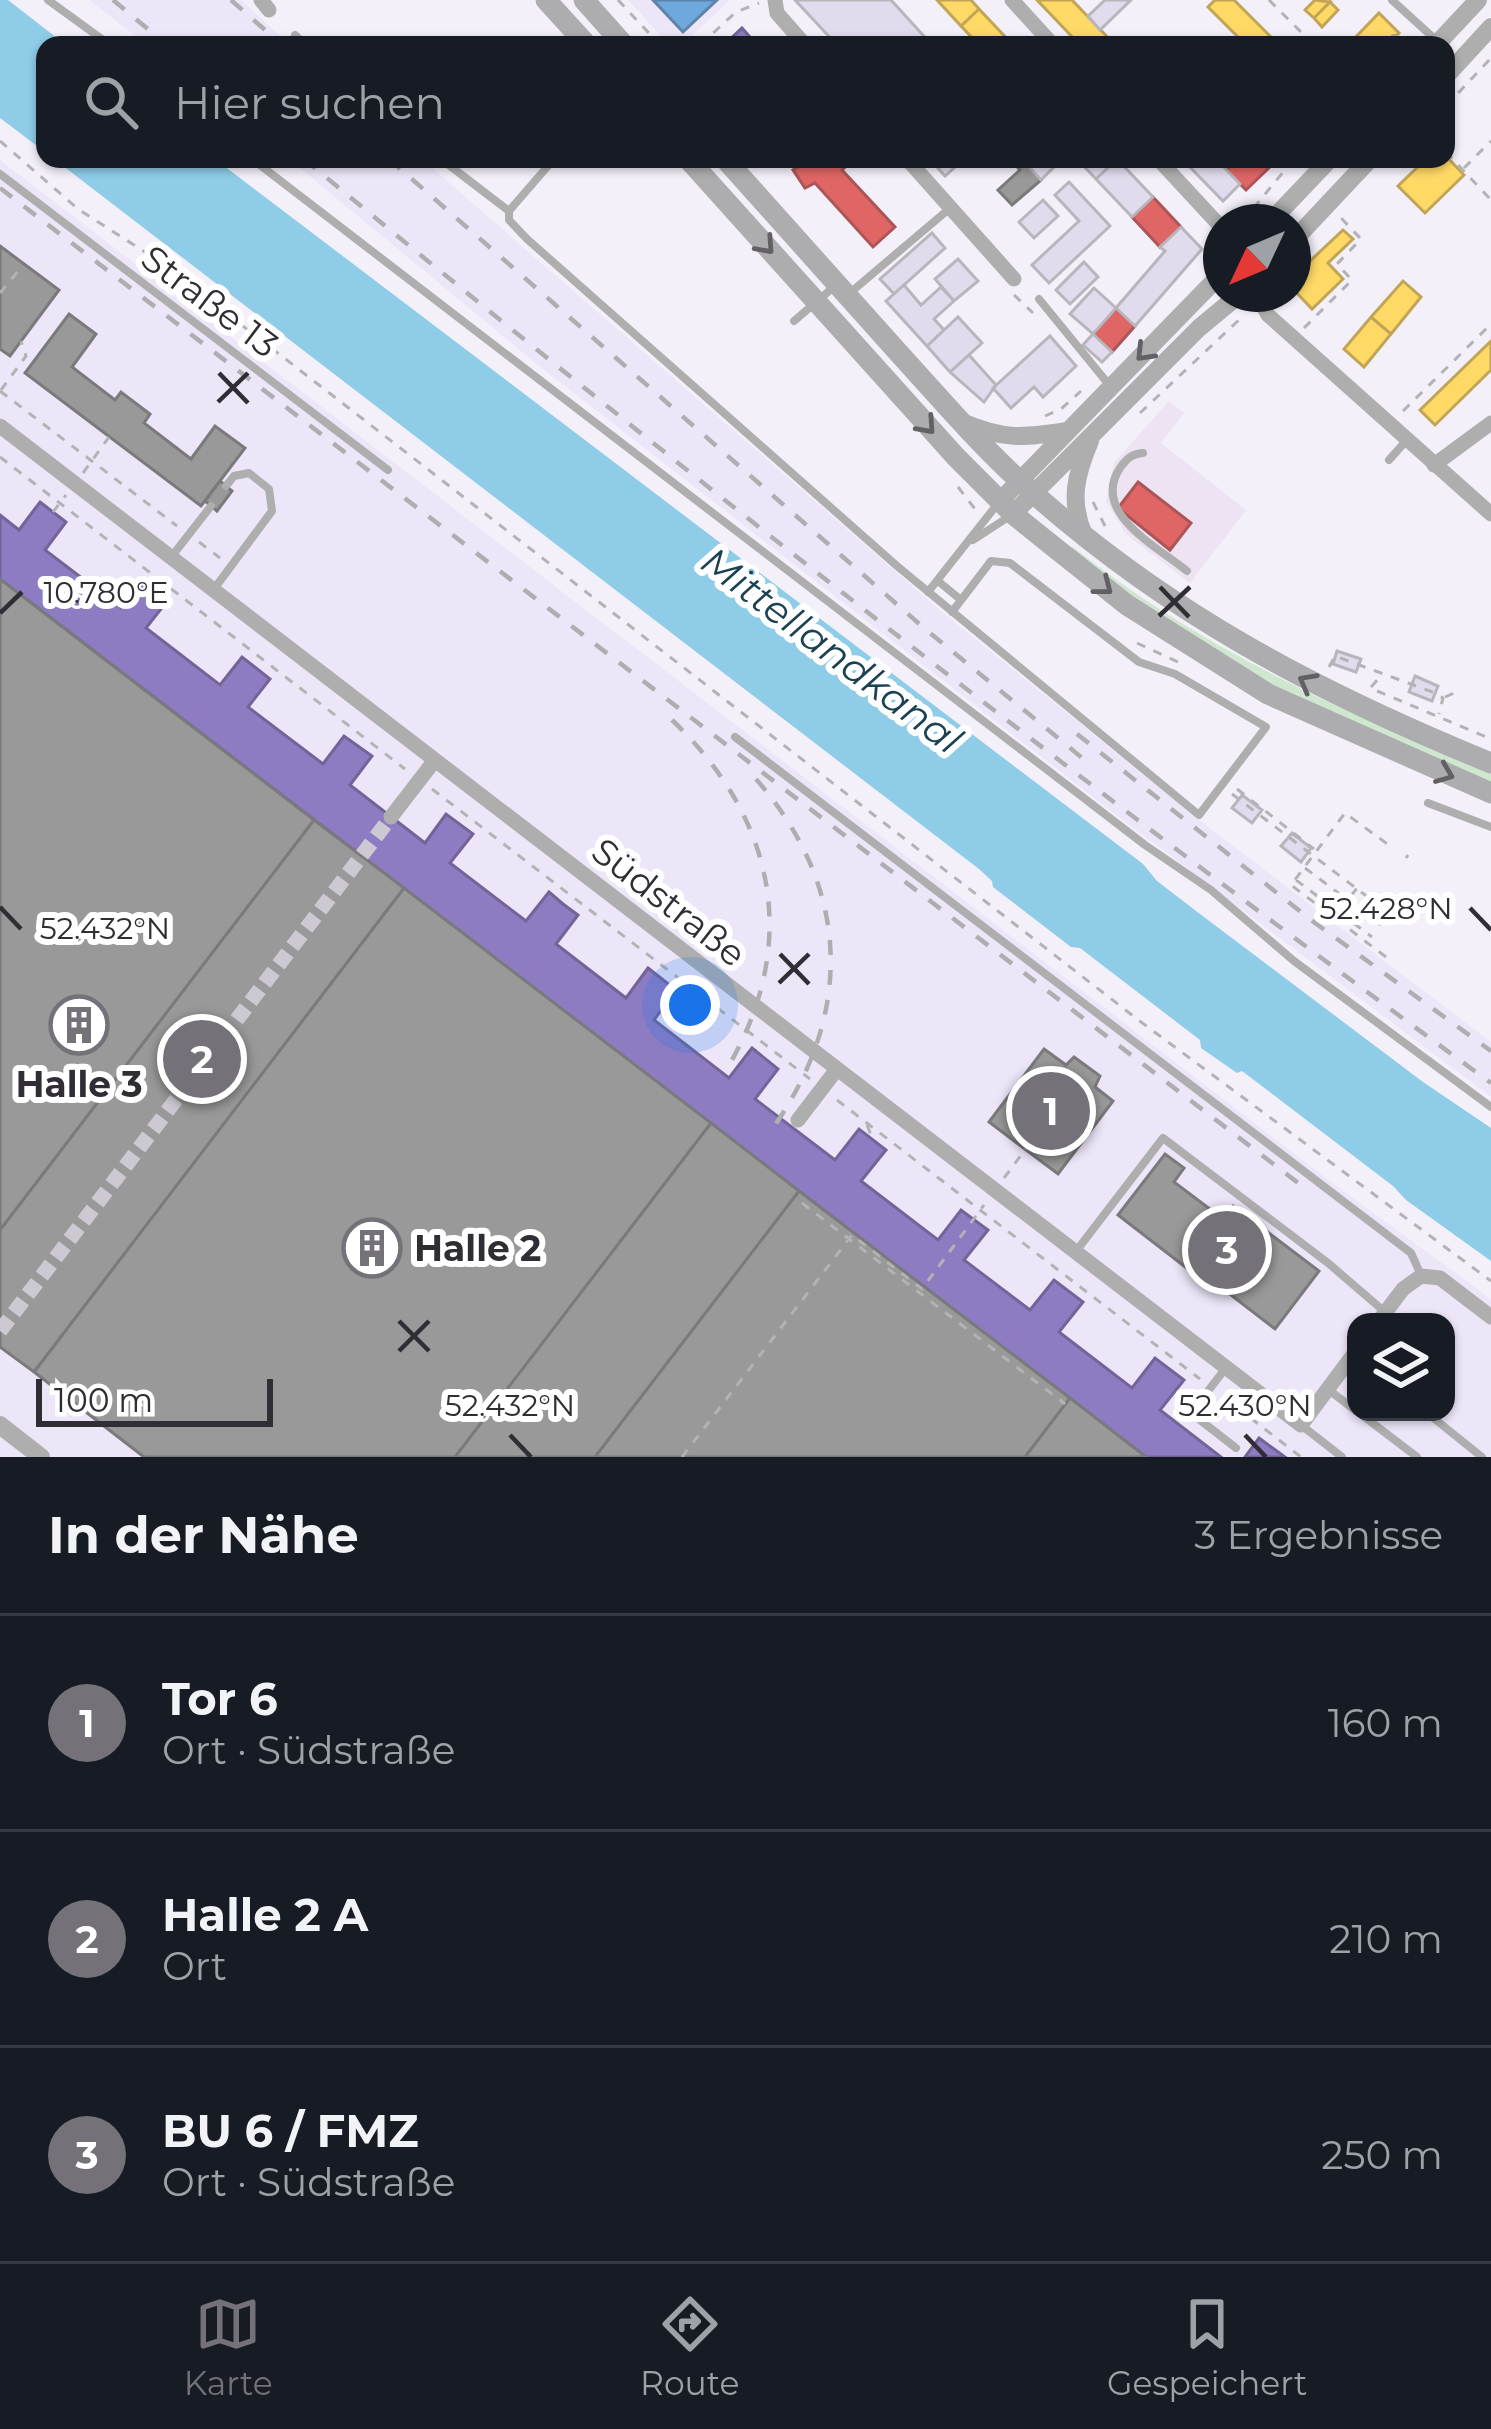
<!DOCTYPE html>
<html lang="de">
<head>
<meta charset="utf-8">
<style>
	body { margin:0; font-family:Montserrat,sans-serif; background:#20242c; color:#f1f3f6 }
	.controls { position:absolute; right:36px; bottom:36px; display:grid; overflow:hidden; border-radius:24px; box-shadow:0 3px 9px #0004 }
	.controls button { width:108px; height:108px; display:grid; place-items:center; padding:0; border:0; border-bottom:3px solid #363941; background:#171b24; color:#f1f3f6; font:60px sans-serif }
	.compass { position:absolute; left:1203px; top:204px; width:108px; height:108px; border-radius:50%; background:#171b24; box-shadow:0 3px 9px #0004; rotate:226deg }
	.scale { position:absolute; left:36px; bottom:30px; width:237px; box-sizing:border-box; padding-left:12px; border:6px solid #302d34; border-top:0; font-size:33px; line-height:42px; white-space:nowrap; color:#302d34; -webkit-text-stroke:9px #fff; paint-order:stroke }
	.you { position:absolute; left:690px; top:1005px; width:42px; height:42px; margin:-30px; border:9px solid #fff; border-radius:50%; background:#1a73e8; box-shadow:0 0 0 18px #1a73e833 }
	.badge { display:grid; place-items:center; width:78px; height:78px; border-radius:50%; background:#757179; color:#fff; font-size:39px; font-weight:700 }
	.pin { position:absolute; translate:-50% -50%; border:6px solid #fff; box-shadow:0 3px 12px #0006 }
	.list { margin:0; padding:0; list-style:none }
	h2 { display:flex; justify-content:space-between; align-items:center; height:156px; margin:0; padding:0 48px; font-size:51px }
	h2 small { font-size:39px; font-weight:400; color:#9ea1a6 }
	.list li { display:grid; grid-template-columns:78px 1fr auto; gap:36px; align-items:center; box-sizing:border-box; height:216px; padding:0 48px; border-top:3px solid #363941 }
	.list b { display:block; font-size:45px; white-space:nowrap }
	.list p { margin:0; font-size:39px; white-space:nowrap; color:#9ea1a6 }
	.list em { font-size:39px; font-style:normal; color:#9ea1a6 }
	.icon { flex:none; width:66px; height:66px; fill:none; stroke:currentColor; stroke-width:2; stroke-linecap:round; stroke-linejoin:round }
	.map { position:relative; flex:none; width:1491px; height:1457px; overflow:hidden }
	.search { position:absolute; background:#171b24; box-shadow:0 3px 9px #0004; left:36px; right:36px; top:36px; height:132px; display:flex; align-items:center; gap:30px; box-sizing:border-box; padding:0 42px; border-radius:24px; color:#9ea1a6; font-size:45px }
	.sheet { height:804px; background:#171b24 }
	nav { display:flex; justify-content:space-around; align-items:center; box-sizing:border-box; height:168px; border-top:3px solid #363941; background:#171b24; font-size:33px; color:#9ea1a6 }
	nav a { display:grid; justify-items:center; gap:6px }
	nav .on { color:#757179 }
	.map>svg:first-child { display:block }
	.commercial { fill:#eee3f2 }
	.built { fill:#ede6f9; fill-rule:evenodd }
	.green { fill:#d0e7cf }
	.water { fill:#8ecce8 }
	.homes { fill:#ffd966; stroke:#c1a557; stroke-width:3 }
	.shops { fill:#e06666; stroke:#ab5557; stroke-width:3 }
	.offices { fill:#8e7cc3; stroke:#726498; stroke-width:3 }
	.schools { fill:#6fa8dc; stroke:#5c83aa; stroke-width:3 }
	.industry { fill:#999; stroke:#7a797b; stroke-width:3 }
	.building { fill:#e2dbed; stroke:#b8b5bc; stroke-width:3 }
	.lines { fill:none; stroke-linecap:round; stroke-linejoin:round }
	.minor-tunnel { stroke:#cdc9d2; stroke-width:15; stroke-dasharray:15 8; stroke-linecap:butt }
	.path { stroke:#b3b3b5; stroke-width:3; stroke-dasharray:9 9; stroke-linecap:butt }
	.service { stroke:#aeaeaf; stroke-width:8 }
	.minor { stroke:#aeaeaf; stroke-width:15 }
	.tertiary { stroke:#aeaeaf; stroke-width:18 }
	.secondary { stroke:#adadaf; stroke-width:21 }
	.rail { stroke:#aeaeb1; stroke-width:4.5; stroke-dasharray:15 15; stroke-linecap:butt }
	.oneway { stroke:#626065 }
	.oneway2 { stroke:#626165 }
	.ticks { fill:none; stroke:#302d34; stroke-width:4.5 }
	.labels { text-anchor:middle; stroke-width:12; stroke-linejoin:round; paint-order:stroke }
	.street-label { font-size:36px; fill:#302d34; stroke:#fff }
	.poi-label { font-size:36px; font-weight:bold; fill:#302d34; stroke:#fff }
	.water-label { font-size:39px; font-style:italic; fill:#1b4252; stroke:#fff }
	.ticks-label { font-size:30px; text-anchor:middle; fill:#302d34; stroke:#fff; stroke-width:12; stroke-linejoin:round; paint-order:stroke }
</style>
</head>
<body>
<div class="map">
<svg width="1491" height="1457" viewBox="0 0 1491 1457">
	<rect width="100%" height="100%" fill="#f4f0fa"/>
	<path class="commercial" d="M1169,401L1184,413L1161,443L1246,510L1190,583L1126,534L1106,501L1114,463Z"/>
	<path class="built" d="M89,0H241L290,45H147Z
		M628,0H730L682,45H669Z
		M289,159H422L942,612L1212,830L1491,1042V1097L1120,818L539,366Z
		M0,160L1334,1184L1491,1299V1457H0ZM1356,1322H1446V1412H1356Z"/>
	<path class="green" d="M1073,547C1196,646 1344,713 1491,772V784C1411,751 1331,717 1254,676C1189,641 1129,595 1070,551Z"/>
	<path class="water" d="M0,0H8L66,45H45V152L0,118Z
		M54,159H215L1143,864L1157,881L1200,914L1423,1082L1491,1128V1261L1406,1200L1393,1186L1242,1071L1237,1073L1201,1048L1200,1040L1080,948L1071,947L993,887L992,881L979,869Z"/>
	<path class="homes" d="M937,0H971L979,9L961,26Z
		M1037,0H1072L1115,45H1080Z
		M1215,0H1234L1279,45H1246L1208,7Z
		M1315,0L1330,2L1314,18L1305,10Z
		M1330,2L1338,10L1322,27L1314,18Z
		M979,9L1013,45H979L961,26Z
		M1379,13L1399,33L1387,45H1348Z
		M1446,156L1464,175L1425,213L1398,186L1426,159Z
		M1343,230L1353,239L1328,263L1343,279L1312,309L1293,289V277Z
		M1403,281L1421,297L1391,334L1371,317Z
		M1371,317L1391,334L1364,367L1344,349Z
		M1491,341V370L1435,425L1420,410Z"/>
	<path class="shops" d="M809,159H854L842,170L895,227L873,247L815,183L805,188L793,170Z
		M1237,159H1270L1274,163L1246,190L1226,170Z
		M1153,197L1181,227L1160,247L1132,217Z
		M1116,308L1135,326L1112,352L1093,334Z
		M1138,482L1191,523L1170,550L1118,508Z"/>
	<path class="offices" d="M742,28L757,45H724Z
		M40,502L66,522L45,550L121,608L142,580L168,600L146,628L220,685L242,657L270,679L248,707L323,764L344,736L372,756L350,785L425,843L446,814L473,834L450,863L526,921L549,892L563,904L578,915L556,944L626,998L648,968L676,990L654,1020L729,1078L752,1048L778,1069L755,1099L835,1160L859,1129L886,1150L861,1181L938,1240L961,1210L988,1230L964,1260L1030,1310L1054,1280L1083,1302L1059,1332L1132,1388L1155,1358L1184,1380L1160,1410L1221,1457H1146L0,579V515L19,530Z
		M1259,1438L1274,1449L1285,1457H1245Z"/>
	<path class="schools" d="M653,0H717L683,32Z"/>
	<path class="industry" d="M1010,159H1022L1041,180L1012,205L998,190L1020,170Z
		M0,246L59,290L10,356L0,349Z
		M69,314L96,334L72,367L115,400L121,392L150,414L144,423L191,459L215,426L245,448L201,506L25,373Z
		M220,481L232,491L217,511L205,501Z
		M0,579L314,820L0,1230Z
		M314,820L404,888L34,1372L0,1347V1230Z
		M404,888L711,1123L455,1457H144L34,1372Z
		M1044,1049L1066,1065L1074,1057L1100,1076L1095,1087L1113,1101L1058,1174L989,1122Z
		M711,1123L799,1191L595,1457H455Z
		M1165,1154L1184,1168L1174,1182L1223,1219L1233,1206L1319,1271L1275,1329L1209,1278L1206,1283L1118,1215Z
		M799,1191L1070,1398L1025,1457H595Z
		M1070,1398L1146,1457H1025Z"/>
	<path class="building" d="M795,0H891L932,45H837Z
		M1105,0H1131L1100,30L1088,16Z
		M930,159H964L945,176Z
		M1022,159H1062L1041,180Z
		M1077,159H1117L1096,179Z
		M1117,159L1153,197L1132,217L1096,179Z
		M1193,159H1216L1240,184L1223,201L1187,164Z
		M1069,182L1110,226L1049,283L1032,265L1079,221L1055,195Z
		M1043,200L1058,216L1034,238L1019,222Z
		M1181,227L1202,249L1135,326L1116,308L1165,251L1160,247Z
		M932,233L945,248L894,294L880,279Z
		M958,259L978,281L954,301L935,279Z
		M1084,262L1098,277L1070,304L1056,290Z
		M904,285L921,305L941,287L954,301L934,319L944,330L927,346L886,301Z
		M1094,288L1116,308L1093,334L1070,314Z
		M958,317L982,343L950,372L927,346Z
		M1093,334L1112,352L1102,362L1083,345Z
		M1050,336L1076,366L1043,397L1034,387L1011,408L993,388Z
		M969,355L996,385L984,402L950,372Z
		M1337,651L1361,659L1356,672L1333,664Z
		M1415,676L1438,686L1432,701L1409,692Z
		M1242,795L1262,810L1252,823L1232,808Z
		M1292,833L1311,848L1301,862L1281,846Z"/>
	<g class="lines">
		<path class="minor-tunnel" d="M0,1331L391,817"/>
		<path class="path" d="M618,0L660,45
			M1269,0L1314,45
			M700,45L736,12L759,3
			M1446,106L1491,58
			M0,141L78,209L159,261L1141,1022L1491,1281
			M1446,152L1491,200
			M1386,167L1395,159
			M1464,168L1491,141
			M1242,222L1294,159
			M1210,260L1221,248
			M0,293L20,269
			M1014,295L1033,313
			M1304,328L1352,280L1337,264L1361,239L1341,218
			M1,390L26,356L21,341
			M0,391L177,526
			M1403,411L1491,324
			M1140,413L1242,317
			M1045,416L1061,409L1081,391
			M0,457L405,769
			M83,473L109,437
			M958,487L978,513
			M1093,502L1105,526
			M53,512L66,495
			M199,542L220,558
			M1137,643L1178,662
			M1329,667L1335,656L1435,693L1443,698L1439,714
			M1371,687L1381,676
			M1377,691L1491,739
			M1445,697L1454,693
			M432,789L810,1079
			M1237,789L1314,849
			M1232,794L1390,914
			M1406,858L1408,855
			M1305,868L1381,925
			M1296,880L1372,937
			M1340,910L1361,883
			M1386,957L1291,885L1345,813L1390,846
			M837,1100L1200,1379
			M867,1125L873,1140
			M1004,1178L1071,1088
			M802,1203L1065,1404
			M1222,1396L1301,1457
			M682,1457L852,1235L922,1289L984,1205"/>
		<path class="service" d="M48,0L110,45
			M1392,0L1437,41
			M295,35L306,45
			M1394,38L1410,45
			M1446,133L1449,136
			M252,159L1145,845L1211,890L1294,961L1491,1107
			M441,159L509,211V220L527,239L897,566L1199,815L1266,727L1175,674L1139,662L1010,563L991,561L952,612
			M0,174L388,470
			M509,211L554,159
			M851,292L949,209
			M1039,299L1110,386
			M794,321L836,285
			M1143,453C1132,454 1127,458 1120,468C1090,513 1158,547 1187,571
			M1389,460L1406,441
			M973,540L1010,516
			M172,556L211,506
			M938,581L961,600
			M214,589L272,511L269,489L249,473L234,476L226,486
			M928,592L999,502
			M735,737L1411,1253L1421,1275
			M1428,803L1491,827
			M1077,1250L1163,1138L1328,1263L1385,1312
			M1225,1369L1191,1413L1236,1448
			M1329,1390L1356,1411
			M1358,1412L1417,1457
			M1426,1412L1482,1457
			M1301,1425L1342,1457"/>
		<path class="minor" d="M261,0L269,10
			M775,0L777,13L805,45
			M1012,0L1053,45
			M907,159L1014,279
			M1158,159L1221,227
			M1256,294L1268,315L1491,514
			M0,426L1301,1425L1356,1351
			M1434,465L1491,423
			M391,817L435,760
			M798,1120L837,1069
			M1378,1322L1403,1289L1421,1276L1440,1278L1491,1317"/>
		<path class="tertiary" d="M1436,45L1478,0
			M1446,76L1491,27
			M1270,222L1330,159
			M1293,241L1370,159
			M962,422C1004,440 1023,438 1067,431
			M1000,501L1221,274
			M1013,514L1199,328L1240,294
			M1084,535C1069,501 1076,474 1090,441
			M0,1425L41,1457"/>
		<path class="secondary" d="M546,0L587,45
			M584,0L624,45
			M688,159L956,457L1013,514L1054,547L1127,605L1268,694L1491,793
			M725,159C782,223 839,287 896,350C937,395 977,442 1022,483C1164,612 1315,691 1491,763"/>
		<path class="rail" d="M113,0L167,45
			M231,0L282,45
			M304,159C690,479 1086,787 1491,1083
			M389,159L924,628L1086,761
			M0,188L1306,1189
			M672,720C775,818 801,942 728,1067
			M1077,734L1311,920L1491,1051
			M756,779C849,886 855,1009 775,1125"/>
	</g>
	<defs><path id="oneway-chevron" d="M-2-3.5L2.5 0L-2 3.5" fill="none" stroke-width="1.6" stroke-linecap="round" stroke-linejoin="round" transform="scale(3)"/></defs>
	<g class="oneway">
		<use href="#oneway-chevron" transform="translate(766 246) rotate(48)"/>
		<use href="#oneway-chevron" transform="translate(927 426) rotate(48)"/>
		<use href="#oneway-chevron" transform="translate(1104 587) rotate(38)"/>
		<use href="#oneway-chevron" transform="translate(1307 682) rotate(-151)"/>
		<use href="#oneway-chevron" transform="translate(1445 774) rotate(22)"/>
	</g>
	<use class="oneway2" href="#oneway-chevron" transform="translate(1144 353) rotate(134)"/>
	<path class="ticks" d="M219,373L248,403M218,402L248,373M1160,587L1189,617M0,613L22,592M1159,616L1190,587M0,907L21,929M1470,908L1491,930M780,954L809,984M779,983L809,954M399,1321L429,1351M399,1351L429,1321M510,1435L531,1457M1245,1435L1266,1457"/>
	<defs>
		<symbol id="building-ring" viewBox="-11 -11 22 22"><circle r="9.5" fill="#fff" stroke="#757179" stroke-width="1.5"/><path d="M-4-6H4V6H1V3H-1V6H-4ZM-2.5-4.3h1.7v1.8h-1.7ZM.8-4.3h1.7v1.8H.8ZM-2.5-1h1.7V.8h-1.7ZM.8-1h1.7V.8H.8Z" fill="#757179"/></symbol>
	</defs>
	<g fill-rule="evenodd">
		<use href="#building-ring" x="46" y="992" width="66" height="66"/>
		<use href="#building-ring" x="339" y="1215" width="66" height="66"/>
	</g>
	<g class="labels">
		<g class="street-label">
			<text transform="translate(210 301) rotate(37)" y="13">Straße 13</text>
			<text transform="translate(669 902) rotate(38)" y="13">Südstraße</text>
		</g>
		<g class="poi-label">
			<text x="79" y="1097">Halle 3</text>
			<text x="414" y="1261" text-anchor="start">Halle 2</text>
		</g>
		<g class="water-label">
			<text transform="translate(832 650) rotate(37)" y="14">Mittellandkanal</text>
		</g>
	</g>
	<g class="ticks-label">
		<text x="106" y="603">10.780°E</text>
		<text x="1386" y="919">52.428°N</text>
		<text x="105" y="939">52.432°N</text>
		<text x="510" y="1416">52.432°N</text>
		<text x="1245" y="1416">52.430°N</text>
	</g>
</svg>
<div class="controls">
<button><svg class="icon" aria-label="layers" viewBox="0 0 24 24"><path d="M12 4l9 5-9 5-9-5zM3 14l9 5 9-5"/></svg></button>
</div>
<svg class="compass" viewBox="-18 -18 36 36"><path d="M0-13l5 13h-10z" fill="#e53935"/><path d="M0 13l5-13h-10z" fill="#9ea1a6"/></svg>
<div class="scale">100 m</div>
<div class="you"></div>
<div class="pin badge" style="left:1051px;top:1111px">1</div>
<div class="pin badge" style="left:202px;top:1059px">2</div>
<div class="pin badge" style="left:1227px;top:1250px">3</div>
<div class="search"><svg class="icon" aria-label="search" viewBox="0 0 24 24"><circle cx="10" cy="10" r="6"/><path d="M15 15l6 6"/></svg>Hier suchen</div>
</div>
<section class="sheet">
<h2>In der Nähe<small>3 Ergebnisse</small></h2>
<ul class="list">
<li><span class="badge">1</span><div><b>Tor 6</b><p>Ort · Südstraße</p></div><em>160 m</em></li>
<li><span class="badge">2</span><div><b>Halle 2 A</b><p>Ort</p></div><em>210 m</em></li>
<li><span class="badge">3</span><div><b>BU 6 / FMZ</b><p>Ort · Südstraße</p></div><em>250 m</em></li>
</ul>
</section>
<nav>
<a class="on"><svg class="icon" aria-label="map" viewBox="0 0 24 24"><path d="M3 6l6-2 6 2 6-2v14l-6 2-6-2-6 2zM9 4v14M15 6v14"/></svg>Karte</a>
<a><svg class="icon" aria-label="directions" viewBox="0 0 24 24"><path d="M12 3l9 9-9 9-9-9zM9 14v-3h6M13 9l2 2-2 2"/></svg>Route</a>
<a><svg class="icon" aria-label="saved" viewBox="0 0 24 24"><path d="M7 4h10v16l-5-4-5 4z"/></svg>Gespeichert</a>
</nav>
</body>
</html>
